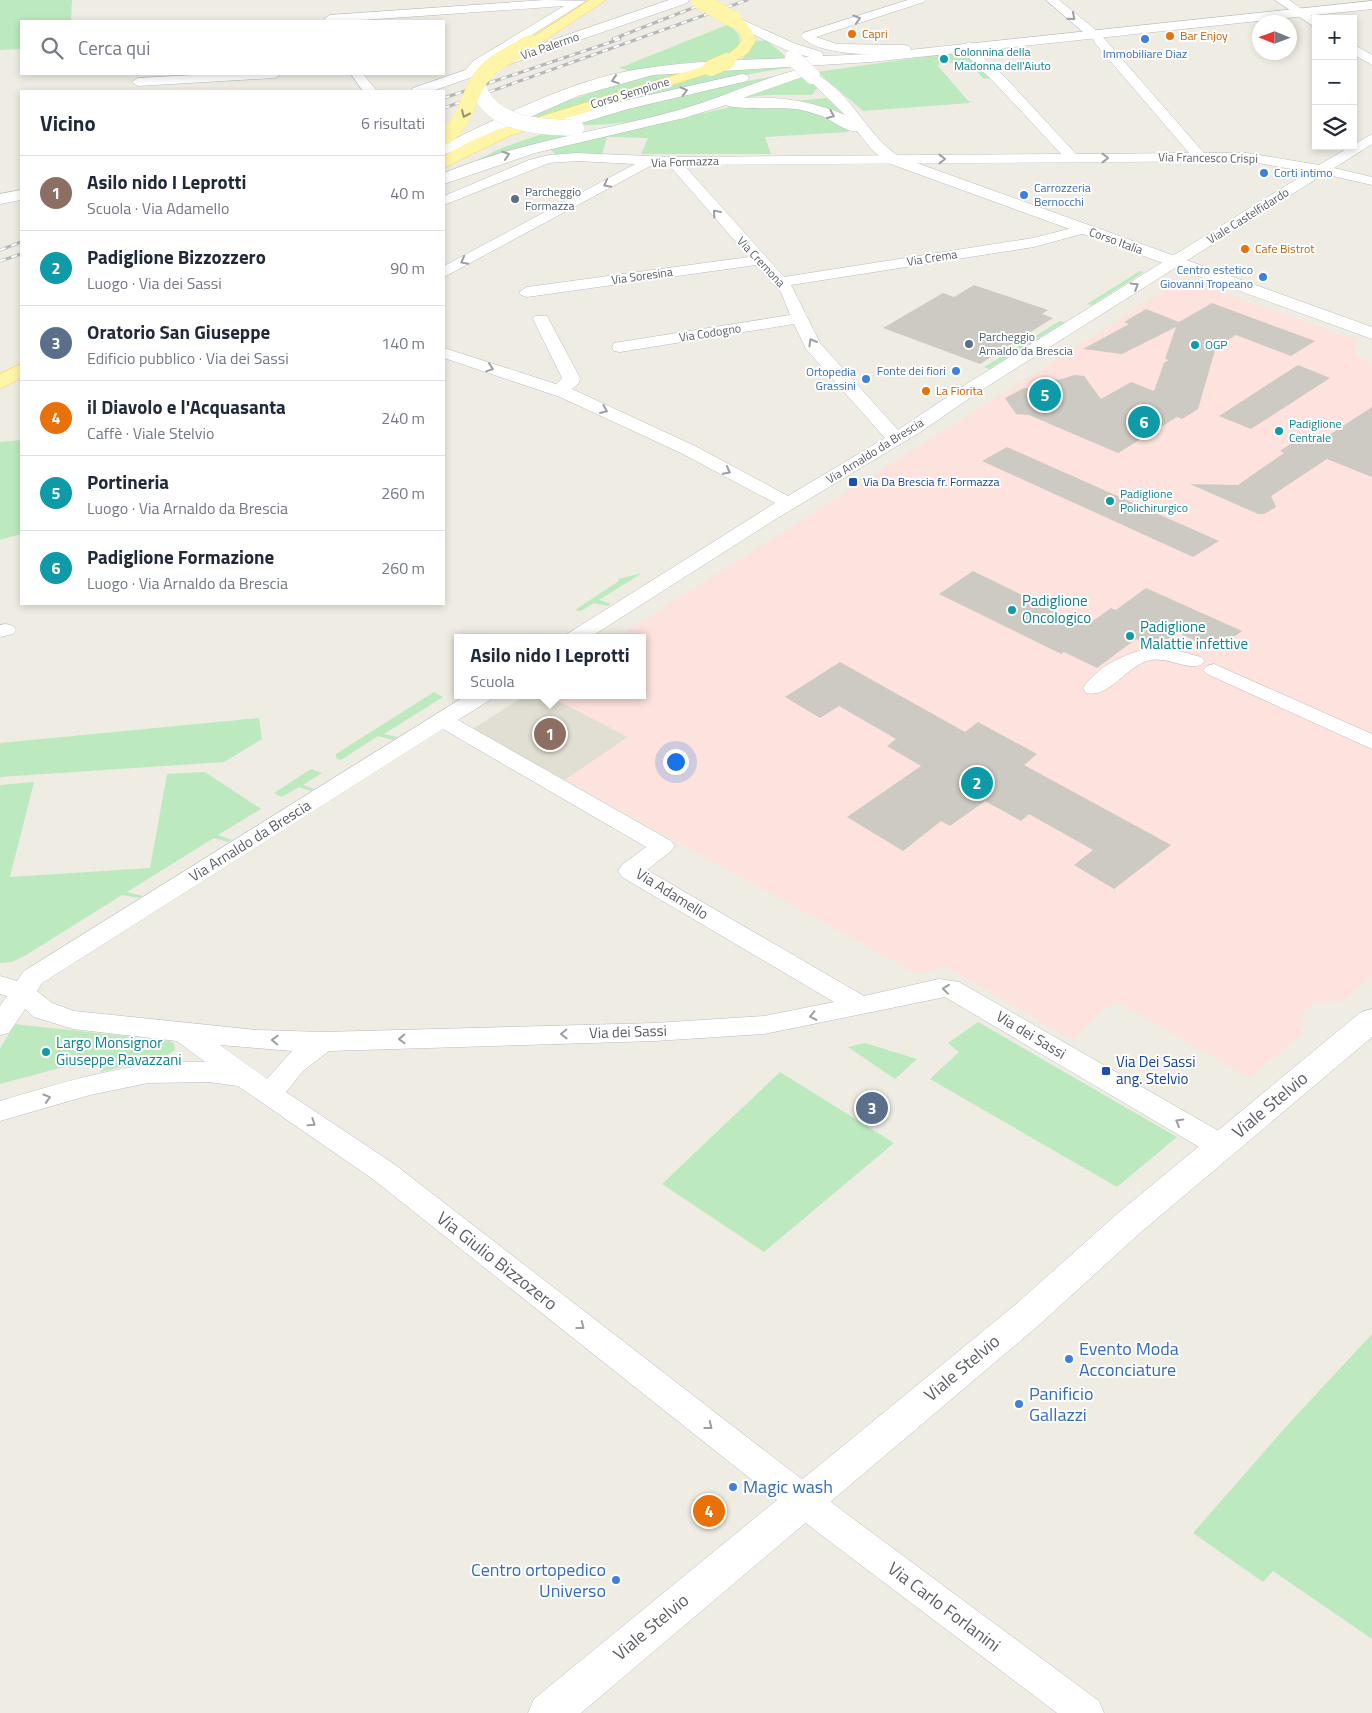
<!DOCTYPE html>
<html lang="it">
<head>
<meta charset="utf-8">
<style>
	body { margin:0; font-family:"Titillium Web",sans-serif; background:#f2f2f3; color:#1f2937 }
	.controls { position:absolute; right:15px; top:15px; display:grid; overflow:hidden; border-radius:0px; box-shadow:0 2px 8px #0003 }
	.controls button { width:45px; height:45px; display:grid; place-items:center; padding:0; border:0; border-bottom:1px solid #e0e1e3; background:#fff; color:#1f2937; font:25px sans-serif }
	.compass { position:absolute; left:1252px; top:15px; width:45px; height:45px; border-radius:50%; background:#fff; box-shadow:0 2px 8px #0003; rotate:271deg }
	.you { position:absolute; left:675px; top:761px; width:18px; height:18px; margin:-12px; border:4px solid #fff; border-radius:50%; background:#1a73e8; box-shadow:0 0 0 8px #1a73e833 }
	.badge { display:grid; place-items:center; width:32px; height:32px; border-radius:50%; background:#f83b20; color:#fff; font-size:16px; font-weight:700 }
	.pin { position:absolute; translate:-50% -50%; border:2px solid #fff; box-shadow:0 1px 5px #0006 }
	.popup { position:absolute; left:454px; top:634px; width:192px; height:65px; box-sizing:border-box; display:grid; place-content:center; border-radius:0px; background:#fff; filter:drop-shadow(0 1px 4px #0005); font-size:16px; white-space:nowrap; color:#747a83 }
	.popup b { font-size:19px; color:#1f2937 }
	.popup::after { content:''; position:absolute; left:50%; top:100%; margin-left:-10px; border:10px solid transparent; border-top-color:#fff }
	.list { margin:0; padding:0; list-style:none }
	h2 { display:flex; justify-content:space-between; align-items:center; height:65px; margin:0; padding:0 20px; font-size:21px }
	h2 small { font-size:16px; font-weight:400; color:#747a83 }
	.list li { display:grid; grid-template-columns:32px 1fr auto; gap:15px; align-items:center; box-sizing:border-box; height:75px; padding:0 20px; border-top:1px solid #e0e1e3 }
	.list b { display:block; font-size:19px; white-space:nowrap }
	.list p { margin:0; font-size:16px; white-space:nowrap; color:#747a83 }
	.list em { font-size:16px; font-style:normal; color:#747a83 }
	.icon { flex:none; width:28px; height:28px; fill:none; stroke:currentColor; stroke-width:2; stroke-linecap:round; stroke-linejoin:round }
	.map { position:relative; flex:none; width:1372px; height:1713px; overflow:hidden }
	.search { position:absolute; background:#fff; box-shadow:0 2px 8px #0003; left:20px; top:20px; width:425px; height:55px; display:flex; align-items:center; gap:12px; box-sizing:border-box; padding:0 18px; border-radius:0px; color:#747a83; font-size:19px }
	.panel { position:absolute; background:#fff; box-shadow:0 2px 8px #0003; left:20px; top:90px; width:425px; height:515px; border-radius:0px }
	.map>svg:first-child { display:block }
	.education { fill:#e1dfd3 }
	.medical { fill:#fde2dd }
	.green { fill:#bde9bf }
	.building { fill:#cccac2 }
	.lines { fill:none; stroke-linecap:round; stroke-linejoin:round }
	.street-casing { stroke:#b8bbc0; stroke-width:1 }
	.secondary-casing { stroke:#b8bcc2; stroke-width:1 }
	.primary-casing { stroke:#fdd54d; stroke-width:1 }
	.street { fill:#fff; fill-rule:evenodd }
	.secondary { fill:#fff; fill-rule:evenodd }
	.primary { fill:#fff5a8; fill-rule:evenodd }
	.rail-casing { stroke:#b6b7b8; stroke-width:3 }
	.rail { stroke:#fff; stroke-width:2; stroke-dasharray:6; stroke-linecap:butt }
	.secondary-bridge-casing { stroke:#b8bcc2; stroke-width:16; stroke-linecap:butt }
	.primary-bridge-casing { stroke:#fdd54d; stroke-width:16; stroke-linecap:butt }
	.secondary-bridge { stroke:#fff; stroke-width:16 }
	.primary-bridge { stroke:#fff5a8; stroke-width:16 }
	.oneway { stroke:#9d9fa3 }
	.oneway2 { stroke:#94947c }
	.food-dot { fill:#e8710a; stroke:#fff; stroke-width:2 }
	.shop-dot { fill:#3f7fe0; stroke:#fff; stroke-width:2 }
	.culture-dot { fill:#0f9aa8; stroke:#fff; stroke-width:2 }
	.service-dot { fill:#5c6f8a; stroke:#fff; stroke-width:2 }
	.transit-dot { fill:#1a4fb4; stroke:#fff; stroke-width:2 }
	.labels { text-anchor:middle; stroke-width:4; stroke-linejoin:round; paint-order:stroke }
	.far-food-label { font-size:12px; fill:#c56008; stroke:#fff; text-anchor:start }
	.far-street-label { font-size:12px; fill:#5b5f65; stroke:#fff }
	.far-culture-label { font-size:12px; fill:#0d838f; stroke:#fff; text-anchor:start }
	.far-shop-label { font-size:12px; fill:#366cbe; stroke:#fff; text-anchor:end }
	.far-service-label { font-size:12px; fill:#4e5e75; stroke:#fff; text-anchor:start }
	.far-transit-label { font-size:12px; fill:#164399; stroke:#fff; text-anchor:start }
	.culture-label { font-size:15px; fill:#0d838f; stroke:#fff; text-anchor:start }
	.street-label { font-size:15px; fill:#5b5f65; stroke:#fff }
	.transit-label { font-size:15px; fill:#164399; stroke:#fff; text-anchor:start }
	.near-street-label { font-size:18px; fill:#5b5f65; stroke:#fff }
	.near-shop-label { font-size:18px; fill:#366cbe; stroke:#fff; text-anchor:start }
</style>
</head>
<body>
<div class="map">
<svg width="1372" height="1713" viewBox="0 0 1372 1713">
	<rect width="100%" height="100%" fill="#efede3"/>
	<path class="education" d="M526,695H547L628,737L565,780L471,730Z"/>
	<path class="medical" d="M1184,279L1357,340L1354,346L1355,354L1372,365V975L1342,1002L1315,1001L1302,1014L1301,1034L1249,1078L1120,1003L1104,1008L1073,1040L945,966L917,974L565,780L628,737L547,695H642V638H616Z"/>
	<path class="green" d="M0,0H72L71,21H21V49L0,50Z
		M729,24L739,35L740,44L730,53L715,61L659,66L630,71L619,68Z
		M766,40L790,60L740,62L756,41Z
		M964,51L993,78L984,79L966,60L937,65L970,103L863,111L817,72Z
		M792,65V67L727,78L610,104L726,68Z
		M697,71L489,135L555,105L624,82L654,74Z
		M781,75C753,83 727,96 699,106C656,119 611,127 566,125L708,88Z
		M804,75L818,87L812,95H767L742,98Z
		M827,98L831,100L846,116L793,101Z
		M739,105C777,105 820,104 849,132L765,137L771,154H641L648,138L607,137L602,154H555L549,148Z
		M550,131L587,133L481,163L444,177L499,149Z
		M1140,271L1144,272L1092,305L1087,304Z
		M1060,321L1065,322L989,369L984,367Z
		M21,440V534L0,540V442Z
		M642,573L599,600L611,604L607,606L594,603L581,611L575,610L619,581L618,579Z
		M434,692L443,697L384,734L398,737L393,740L378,736L341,760L336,758V754Z
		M259,718L262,739L224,762L0,777V743Z
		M311,769L322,773L303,785L314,789L311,791L299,787L282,797L274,793Z
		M205,772L261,809L218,835L232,840L228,842L214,838L127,892L143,896L139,898L122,895L26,955L12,962L0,963V785L34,782L10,877L150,868L167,774Z
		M978,1022L1177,1137L1117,1187L930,1079L959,1052L948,1043Z
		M15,1024L169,1041L174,1043L175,1050L166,1056L101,1072L97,1058L0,1084V1048Z
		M865,1043L917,1059L895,1079L848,1047Z
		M780,1072L894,1143L764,1252L662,1184Z
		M1372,1334V1639L1273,1571L1263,1582L1193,1533L1292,1420Z"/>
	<path class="building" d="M974,285L1048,310L1042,314L1053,318L980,364L883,328L943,293L954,297Z
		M1212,303L1315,341L1291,356L1236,335L1216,347L1198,409L1182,419L1177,417L1118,453L1029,415L1016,414L1005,398L1024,388L1031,389L1051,378L1058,380L1075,375L1084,376L1101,399L1131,382L1154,391L1164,363L1169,360L1165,359L1176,327L1122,354L1083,349L1129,324L1124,322L1146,309L1179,322Z
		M1298,365L1330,378L1251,429L1219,416Z
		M1372,407V477L1327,459L1271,496L1276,507L1264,514H1258L1190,484L1238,485L1284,453L1280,451L1307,433L1323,439Z
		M1007,447L1219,541L1193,557L982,461Z
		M973,571L1086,626L1111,608L1116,610L1146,588L1242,631L1215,650L1177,632L1160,645L1152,646L1136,639L1097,668L1064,652L1061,654L939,594Z
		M840,662L965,732L978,722L1037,754L1024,765L1171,845L1114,889L1074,865L1093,850L1029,814L1021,821L985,801L950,826L941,821L903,851L847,817L921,766L887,746L896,739L839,706L820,718L785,697Z"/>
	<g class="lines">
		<defs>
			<path id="street" d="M545,0L586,1L481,67L473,77L468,78L462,74L473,61L564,6L349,21H326L324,19L330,15Z
				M908,0H926L924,2L816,37L837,44L905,45L909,46L911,49L909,52C886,57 816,56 801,36L803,33Z
				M1046,0H1059L1097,31L1098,35L1102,36L1204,153H1247L1319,165L1372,134V144L1334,168L1372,177V185L1324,174L980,391L922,431L771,522L589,638H564L567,634L775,503L683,454L560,397L444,358V348L556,384L562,378L533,319L535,316H547L580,378L579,383L572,389L695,446L788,496L885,438L806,349L794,324L620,352L614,351L612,347L614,343L620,342L790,315L781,292L756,265L527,297L521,295L519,292L527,287L749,257L669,165L654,164L444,277V266L635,164L577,161L549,163L444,205V196L529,160L549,155L577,153L673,157L1061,154L995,83L965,54L962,46L968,42L972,43L975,50L1005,77L1076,154L1189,153L1094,42L1093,38L1089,37ZM1247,161L1308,172L968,383L898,430L820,343L791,285L1034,247L1089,232L1091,229L1089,226L1084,225L1033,238L784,277L684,165Z
				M1275,0H1289L1316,19V28Z
				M1353,44L1372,55V65L1353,54Z
				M213,74H281L275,78L138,86L132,82L138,78Z
				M351,74H363L377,91H363Z
				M6,624L13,626L16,630L13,634L0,637V625Z
				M1164,647L1201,657L1205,661L1201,665C1185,670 1169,657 1151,660C1127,664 1110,699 1086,693L1083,688C1100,663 1135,648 1164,647Z
				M1214,664L1372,734V749L1207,674L1203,670L1207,666Z
				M467,695H493L490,700L458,720L671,841L675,846L671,851L647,870L864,996L939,979L959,982L1231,1138L1235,1146L1231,1154L1221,1157L1211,1154L945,997L764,1034L655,1041L329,1051L303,1071L286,1092L394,1164L844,1512L1099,1701L1104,1713H1057L820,1534L374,1180L238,1086L209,1082L148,1083L90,1095L0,1121V1101C68,1081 134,1060 205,1062L177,1041L73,1029L34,1017L25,1009L9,1033L0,1035V1006L7,996L0,994V976L17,981L24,971ZM443,729L646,847L622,865L618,871L622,877L834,1002L764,1016L655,1023L324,1032L257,1030L74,1011L52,1003L37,991L42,983ZM220,1045L292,1051L267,1079Z"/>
			<path id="secondary" d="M669,0H689L687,3L432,91H410L413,88Z
				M1372,1V9L871,62L653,75L578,96L444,155V144C509,113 580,75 654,67C705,60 758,60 809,57L786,50L729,23L727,20L729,17L734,16L796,44L822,52L823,56L871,54Z
				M801,69C848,80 861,132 900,157L1372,327V339L888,163L872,150L857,131C846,133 832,120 822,116C813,113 804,110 795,109C781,107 733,110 726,105L684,118L535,153L444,184V173C518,142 597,132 675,111C718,100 758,79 801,69ZM805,76L845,115C812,101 778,96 743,98Z
				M742,74L747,75L749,78L747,81L628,109L565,128L557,123L559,120L619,102Z
				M21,190V200L0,204V194Z
				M1372,1009V1037L1141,1232L1039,1325L581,1713H528L534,1699L1015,1305L1117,1214L1361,1012Z"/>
			<path id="primary" d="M590,0H606L536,46L531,47L524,43Z
				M734,16C746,19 752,30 756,40L748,53L727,65L720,61L737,47L742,40L739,32L727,20Z
				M711,64L716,65L718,68L716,71L509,136L444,168V156L471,141L497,130Z
				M21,364V378L0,389V374Z"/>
		</defs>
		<use href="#street" class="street-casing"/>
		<use href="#secondary" class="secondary-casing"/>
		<use href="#primary" class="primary-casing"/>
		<use href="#street" class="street"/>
		<use href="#secondary" class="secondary"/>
		<use href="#primary" class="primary"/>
		<defs>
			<path id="rail" d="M613,39L713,0
				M444,98L620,39
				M444,108L747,0
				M0,250L21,242
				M0,261L21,254"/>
		</defs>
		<use href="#rail" class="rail-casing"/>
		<use href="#rail" class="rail"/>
		<defs>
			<path id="secondary-bridge" d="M793,58L812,76
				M477,84C489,126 540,127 576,128"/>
			<path id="primary-bridge" d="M699,0L734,20
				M711,68L727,61
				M444,137C468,120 465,101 480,79C492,62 514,53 531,43"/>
		</defs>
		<use href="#secondary-bridge" class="secondary-bridge-casing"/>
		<use href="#primary-bridge" class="primary-bridge-casing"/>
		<use href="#secondary-bridge" class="secondary-bridge"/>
		<use href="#primary-bridge" class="primary-bridge"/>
	</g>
	<defs><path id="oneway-chevron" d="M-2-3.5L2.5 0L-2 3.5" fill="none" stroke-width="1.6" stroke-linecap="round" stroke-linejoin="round" transform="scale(1.25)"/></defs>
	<g class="oneway">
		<use href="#oneway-chevron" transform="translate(1072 17) rotate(40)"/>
		<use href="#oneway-chevron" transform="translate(857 19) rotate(-17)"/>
		<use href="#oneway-chevron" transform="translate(615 80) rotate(162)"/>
		<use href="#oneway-chevron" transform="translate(684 91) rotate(-14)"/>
		<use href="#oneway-chevron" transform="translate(831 115) rotate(23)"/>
		<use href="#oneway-chevron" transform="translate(506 155) rotate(-18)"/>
		<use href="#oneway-chevron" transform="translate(1105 158)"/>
		<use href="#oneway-chevron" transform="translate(942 159)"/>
		<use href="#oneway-chevron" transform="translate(607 184) rotate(152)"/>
		<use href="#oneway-chevron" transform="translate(716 213) rotate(-131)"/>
		<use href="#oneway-chevron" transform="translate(464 261) rotate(152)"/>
		<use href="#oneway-chevron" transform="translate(1135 286) rotate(-32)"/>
		<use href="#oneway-chevron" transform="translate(812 342) rotate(-120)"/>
		<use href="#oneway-chevron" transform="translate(490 368) rotate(18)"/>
		<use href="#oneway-chevron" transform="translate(604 410) rotate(24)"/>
		<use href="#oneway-chevron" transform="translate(727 471) rotate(28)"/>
		<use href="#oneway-chevron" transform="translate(946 989) rotate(-174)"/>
		<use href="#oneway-chevron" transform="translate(813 1016) rotate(168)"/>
		<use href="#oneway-chevron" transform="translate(564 1034) rotate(179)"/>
		<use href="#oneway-chevron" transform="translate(402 1039) rotate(178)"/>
		<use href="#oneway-chevron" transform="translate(275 1040) rotate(-178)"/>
		<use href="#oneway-chevron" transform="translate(47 1098) rotate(-16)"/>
		<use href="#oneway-chevron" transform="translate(1179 1122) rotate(-150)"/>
		<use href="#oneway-chevron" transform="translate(312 1123) rotate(34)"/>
		<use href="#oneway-chevron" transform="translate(581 1326) rotate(38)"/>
		<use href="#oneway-chevron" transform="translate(709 1426) rotate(38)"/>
	</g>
	<use class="oneway2" href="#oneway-chevron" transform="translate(465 114) rotate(114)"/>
	<g class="food-dot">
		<circle cx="852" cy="34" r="5"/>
		<circle cx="1170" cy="36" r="5"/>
		<circle cx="1245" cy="249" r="5"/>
		<circle cx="926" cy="391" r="5"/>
	</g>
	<g class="shop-dot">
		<circle cx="1145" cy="39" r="5"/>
		<circle cx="1264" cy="173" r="5"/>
		<circle cx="1024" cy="195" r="5"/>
		<circle cx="1263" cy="277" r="5"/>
		<circle cx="956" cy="371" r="5"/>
		<circle cx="866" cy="379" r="5"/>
		<circle cx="1069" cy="1359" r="5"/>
		<circle cx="1019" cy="1404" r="5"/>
		<circle cx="733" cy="1487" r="5"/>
		<circle cx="616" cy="1580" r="5"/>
	</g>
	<g class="culture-dot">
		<circle cx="944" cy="59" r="5"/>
		<circle cx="1195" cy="345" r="5"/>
		<circle cx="1279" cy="431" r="5"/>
		<circle cx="1110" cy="501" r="5"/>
		<circle cx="1012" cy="610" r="5"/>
		<circle cx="1130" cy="636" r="5"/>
		<circle cx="46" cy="1052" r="5"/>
	</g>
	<g class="service-dot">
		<circle cx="515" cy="199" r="5"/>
		<circle cx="969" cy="344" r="5"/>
	</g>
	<g class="transit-dot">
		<rect x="848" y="477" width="10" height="10" rx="2.5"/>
		<rect x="1101" y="1066" width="10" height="10" rx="2.5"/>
	</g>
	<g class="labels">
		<g class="far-food-label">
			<text x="862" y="38">Capri</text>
			<text x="1180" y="40">Bar Enjoy</text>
			<text x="1255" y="253">Cafe Bistrot</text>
			<text x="936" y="395">La Fiorita</text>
		</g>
		<g class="far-street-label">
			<text transform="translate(550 46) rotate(-19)" y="4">Via Palermo</text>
			<text transform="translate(630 93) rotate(-17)" y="4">Corso Sempione</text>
			<text transform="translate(1208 158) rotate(1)" y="4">Via Francesco Crispi</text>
			<text transform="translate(685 162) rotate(-2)" y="4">Via Formazza</text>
			<text transform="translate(1248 216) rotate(-32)" y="4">Viale Castelfidardo</text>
			<text transform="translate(1116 241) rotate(20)" y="4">Corso Italia</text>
			<text transform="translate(932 258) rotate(-9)" y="4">Via Crema</text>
			<text transform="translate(761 262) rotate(47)" y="4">Via Cremona</text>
			<text transform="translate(642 276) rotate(-8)" y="4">Via Soresina</text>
			<text transform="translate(710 333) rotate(-9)" y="4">Via Codogno</text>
			<text transform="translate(875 451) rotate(-32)" y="4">Via Arnaldo da Brescia</text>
		</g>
		<g class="far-culture-label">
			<text x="954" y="56">Colonnina della<tspan x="954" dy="14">Madonna dell'Aiuto</tspan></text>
			<text x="1205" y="349">OGP</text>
			<text x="1289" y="428">Padiglione<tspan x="1289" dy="14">Centrale</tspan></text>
			<text x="1120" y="498">Padiglione<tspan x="1120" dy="14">Polichirurgico</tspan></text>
		</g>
		<g class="far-shop-label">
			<text x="1145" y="58" text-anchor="middle">Immobiliare Diaz</text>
			<text x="1274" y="177" text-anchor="start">Corti intimo</text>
			<text x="1034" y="192" text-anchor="start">Carrozzeria<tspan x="1034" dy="14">Bernocchi</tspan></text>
			<text x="1253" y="274">Centro estetico<tspan x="1253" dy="14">Giovanni Tropeano</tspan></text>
			<text x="946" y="375">Fonte dei fiori</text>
			<text x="856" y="376">Ortopedia<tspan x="856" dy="14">Grassini</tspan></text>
		</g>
		<g class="far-service-label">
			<text x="525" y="196">Parcheggio<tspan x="525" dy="14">Formazza</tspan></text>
			<text x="979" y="341">Parcheggio<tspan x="979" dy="14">Arnaldo da Brescia</tspan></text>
		</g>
		<g class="far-transit-label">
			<text x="863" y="486">Via Da Brescia fr. Formazza</text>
		</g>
		<g class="culture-label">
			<text x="1022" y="606">Padiglione<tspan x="1022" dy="17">Oncologico</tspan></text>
			<text x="1140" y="632">Padiglione<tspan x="1140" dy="17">Malattie infettive</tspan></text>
			<text x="56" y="1048">Largo Monsignor<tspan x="56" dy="17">Giuseppe Ravazzani</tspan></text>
		</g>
		<g class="street-label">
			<text transform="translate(250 841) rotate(-32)" y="5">Via Arnaldo da Brescia</text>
			<text transform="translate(672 894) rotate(32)" y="5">Via Adamello</text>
			<text transform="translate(628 1032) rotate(-2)" y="5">Via dei Sassi</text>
			<text transform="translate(1031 1035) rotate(31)" y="5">Via dei Sassi</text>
		</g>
		<g class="transit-label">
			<text x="1116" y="1067">Via Dei Sassi<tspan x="1116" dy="17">ang. Stelvio</tspan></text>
		</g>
		<g class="near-street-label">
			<text transform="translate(1270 1105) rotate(-40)" y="6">Viale Stelvio</text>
			<text transform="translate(497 1261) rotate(38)" y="6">Via Giulio Bizzozero</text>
			<text transform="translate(962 1368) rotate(-40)" y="6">Viale Stelvio</text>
			<text transform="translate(944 1607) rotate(37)" y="6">Via Carlo Forlanini</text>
			<text transform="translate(651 1627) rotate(-40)" y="6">Viale Stelvio</text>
		</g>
		<g class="near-shop-label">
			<text x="1079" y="1355">Evento Moda<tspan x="1079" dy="21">Acconciature</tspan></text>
			<text x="1029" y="1400">Panificio<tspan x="1029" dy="21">Gallazzi</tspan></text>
			<text x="743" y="1493">Magic wash</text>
			<text x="606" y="1576" text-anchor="end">Centro ortopedico<tspan x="606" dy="21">Universo</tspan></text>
		</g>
	</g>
</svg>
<div class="controls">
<button>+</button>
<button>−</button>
<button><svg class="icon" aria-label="layers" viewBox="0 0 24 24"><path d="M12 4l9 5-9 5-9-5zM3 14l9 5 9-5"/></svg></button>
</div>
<svg class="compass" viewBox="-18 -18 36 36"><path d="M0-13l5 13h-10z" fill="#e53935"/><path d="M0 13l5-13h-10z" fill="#747a83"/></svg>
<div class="you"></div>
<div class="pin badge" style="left:550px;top:734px;background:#8d6e63">1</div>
<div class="popup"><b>Asilo nido I Leprotti</b>Scuola</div>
<div class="pin badge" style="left:977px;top:783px;background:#0f9aa8">2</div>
<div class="pin badge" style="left:872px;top:1108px;background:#5c6f8a">3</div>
<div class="pin badge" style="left:709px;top:1511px;background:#e8710a">4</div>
<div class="pin badge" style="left:1045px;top:395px;background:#0f9aa8">5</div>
<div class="pin badge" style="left:1144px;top:422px;background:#0f9aa8">6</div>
<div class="search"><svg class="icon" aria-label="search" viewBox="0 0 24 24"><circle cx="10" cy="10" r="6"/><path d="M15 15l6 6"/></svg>Cerca qui</div>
<section class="panel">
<h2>Vicino<small>6 risultati</small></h2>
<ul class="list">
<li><span class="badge" style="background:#8d6e63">1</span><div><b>Asilo nido I Leprotti</b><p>Scuola · Via Adamello</p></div><em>40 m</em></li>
<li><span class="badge" style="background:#0f9aa8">2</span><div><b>Padiglione Bizzozzero</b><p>Luogo · Via dei Sassi</p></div><em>90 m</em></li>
<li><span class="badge" style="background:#5c6f8a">3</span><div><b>Oratorio San Giuseppe</b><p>Edificio pubblico · Via dei Sassi</p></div><em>140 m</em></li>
<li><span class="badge" style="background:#e8710a">4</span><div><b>il Diavolo e l'Acquasanta</b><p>Caffè · Viale Stelvio</p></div><em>240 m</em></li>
<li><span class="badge" style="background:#0f9aa8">5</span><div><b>Portineria</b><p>Luogo · Via Arnaldo da Brescia</p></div><em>260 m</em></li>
<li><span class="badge" style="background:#0f9aa8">6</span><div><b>Padiglione Formazione</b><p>Luogo · Via Arnaldo da Brescia</p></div><em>260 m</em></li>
</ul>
</section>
</div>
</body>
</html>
